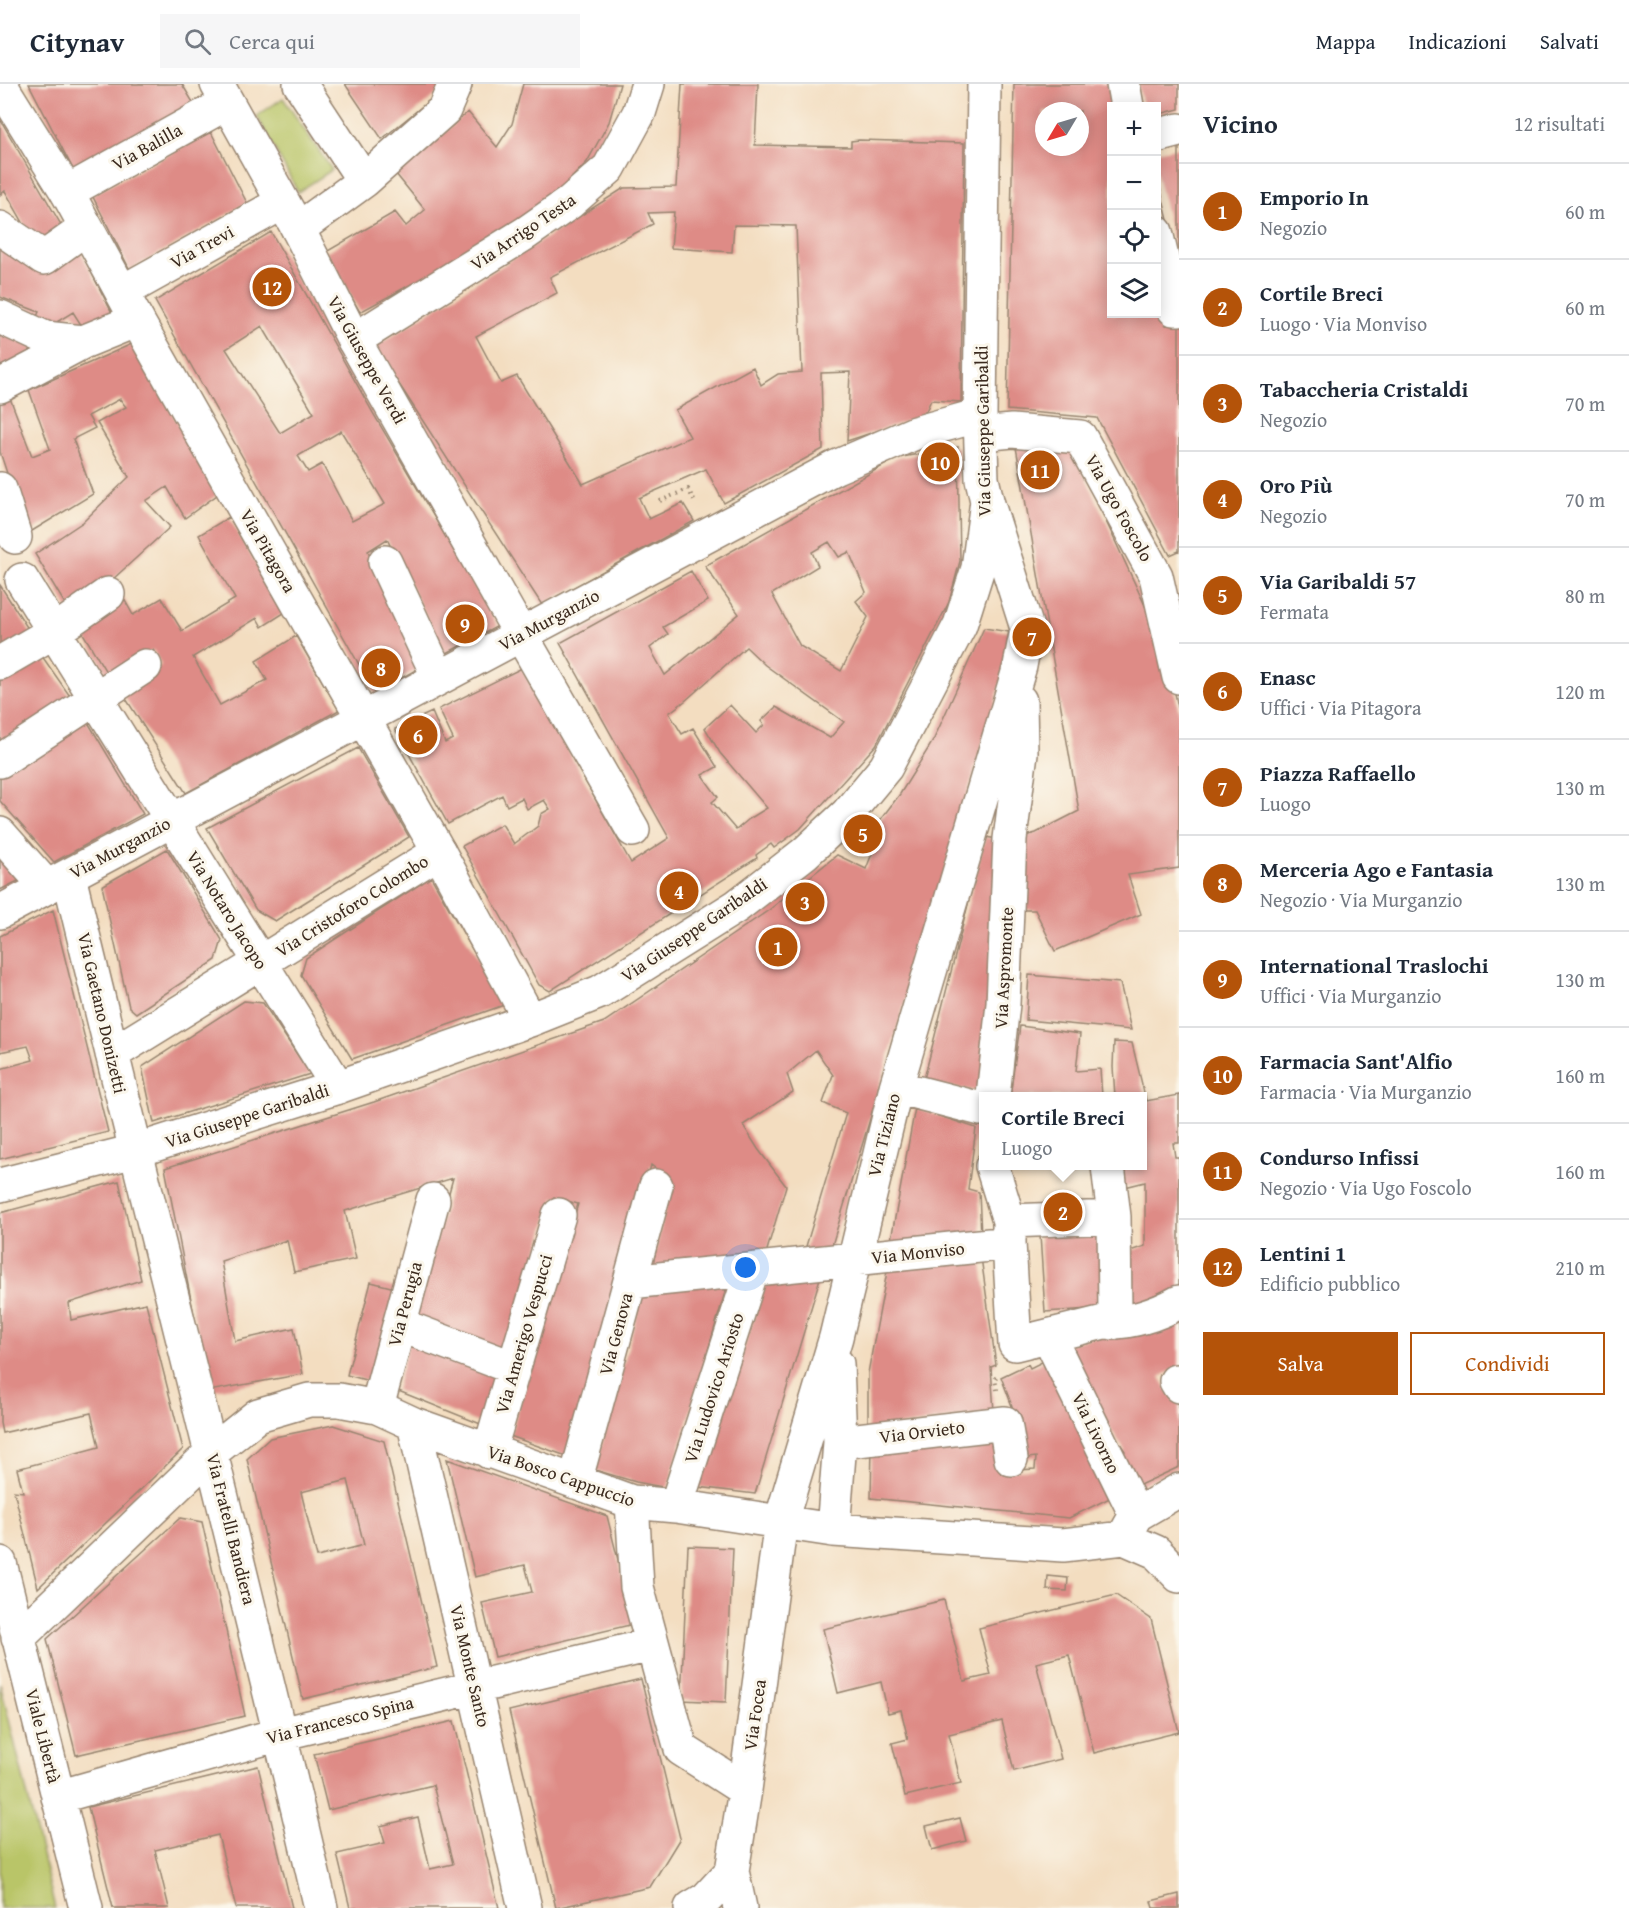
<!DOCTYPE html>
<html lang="it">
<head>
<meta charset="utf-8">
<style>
	body { margin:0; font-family:"Gentium Book Plus",serif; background:#f6f6f7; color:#1f2937 }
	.controls { position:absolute; right:18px; top:18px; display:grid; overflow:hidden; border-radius:0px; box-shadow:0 3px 15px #0003 }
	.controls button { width:54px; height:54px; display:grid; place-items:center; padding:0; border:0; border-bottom:2px solid #e0e1e3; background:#fff; color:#1f2937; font:30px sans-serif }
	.compass { position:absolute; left:1035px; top:18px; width:54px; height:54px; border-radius:50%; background:#fff; box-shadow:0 3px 15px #0003; rotate:232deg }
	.you { position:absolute; left:746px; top:1184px; width:21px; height:21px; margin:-15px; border:4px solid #fff; border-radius:50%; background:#1a73e8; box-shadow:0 0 0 9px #1a73e833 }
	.badge { display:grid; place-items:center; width:39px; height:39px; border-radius:50%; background:#b45309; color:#fff; font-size:20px; font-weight:700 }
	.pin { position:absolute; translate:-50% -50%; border:3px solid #fff; box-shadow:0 2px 6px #0006 }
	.popup { position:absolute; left:979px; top:1008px; width:168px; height:78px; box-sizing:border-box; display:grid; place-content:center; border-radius:0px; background:#fff; filter:drop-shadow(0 2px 4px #0005); font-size:20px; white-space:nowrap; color:#747a83 }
	.popup b { font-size:22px; color:#1f2937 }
	.popup::after { content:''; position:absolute; left:50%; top:100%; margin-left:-12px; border:12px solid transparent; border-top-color:#fff }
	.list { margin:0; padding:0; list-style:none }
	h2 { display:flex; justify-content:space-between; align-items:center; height:78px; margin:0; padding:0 24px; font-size:26px }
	h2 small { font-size:20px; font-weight:400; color:#747a83 }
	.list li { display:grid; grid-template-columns:39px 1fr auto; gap:18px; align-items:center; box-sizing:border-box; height:96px; padding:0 24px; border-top:2px solid #e0e1e3 }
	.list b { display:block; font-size:22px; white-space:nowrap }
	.list p { margin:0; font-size:20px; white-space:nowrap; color:#747a83 }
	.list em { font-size:20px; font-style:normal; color:#747a83 }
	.actions { display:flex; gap:12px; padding:18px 24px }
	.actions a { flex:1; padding:14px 0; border:2px solid #b45309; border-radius:0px; text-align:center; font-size:21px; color:#b45309 }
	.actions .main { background:#b45309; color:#fff }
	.icon { flex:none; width:33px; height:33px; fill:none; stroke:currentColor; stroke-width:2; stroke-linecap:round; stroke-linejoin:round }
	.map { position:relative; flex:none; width:1179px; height:1824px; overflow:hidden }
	header { display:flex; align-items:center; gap:36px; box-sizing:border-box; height:84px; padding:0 30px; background:#fff; border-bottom:2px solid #e0e1e3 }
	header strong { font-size:28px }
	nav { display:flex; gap:33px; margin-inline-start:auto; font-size:21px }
	.search { width:420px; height:54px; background:#f6f6f7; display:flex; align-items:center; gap:15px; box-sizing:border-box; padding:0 21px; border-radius:0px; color:#747a83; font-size:22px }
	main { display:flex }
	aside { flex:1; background:#fff }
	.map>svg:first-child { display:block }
	.green { fill:#b9c567; stroke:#7a7842; stroke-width:1.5 }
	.building { fill:#de8b86; fill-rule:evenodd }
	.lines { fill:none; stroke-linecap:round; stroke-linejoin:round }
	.minor-casing { stroke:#97846f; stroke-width:36 }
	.major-casing { stroke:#97846f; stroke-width:36 }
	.path { stroke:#97846f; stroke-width:4; stroke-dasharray:1.5 4.5; stroke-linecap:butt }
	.minor { stroke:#fff; stroke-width:33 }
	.major { stroke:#fff; stroke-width:33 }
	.labels { text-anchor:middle; stroke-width:6; stroke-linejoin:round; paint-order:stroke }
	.street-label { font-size:18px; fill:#3b2a1e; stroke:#fbf7ec }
</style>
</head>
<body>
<header>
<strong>Citynav</strong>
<div class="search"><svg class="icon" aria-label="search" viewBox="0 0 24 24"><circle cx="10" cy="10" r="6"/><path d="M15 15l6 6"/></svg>Cerca qui</div>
<nav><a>Mappa</a><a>Indicazioni</a><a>Salvati</a></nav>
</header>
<main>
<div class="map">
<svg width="1179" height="1824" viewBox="0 0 1179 1824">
	<rect width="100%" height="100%" fill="#fbf7ec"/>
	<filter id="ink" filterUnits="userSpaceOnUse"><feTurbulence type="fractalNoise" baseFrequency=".0167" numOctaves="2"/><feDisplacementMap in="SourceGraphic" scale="12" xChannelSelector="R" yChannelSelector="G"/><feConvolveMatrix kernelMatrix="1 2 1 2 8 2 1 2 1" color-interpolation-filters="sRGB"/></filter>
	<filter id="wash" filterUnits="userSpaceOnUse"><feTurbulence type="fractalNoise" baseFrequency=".008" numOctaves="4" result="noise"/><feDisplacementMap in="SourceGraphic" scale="24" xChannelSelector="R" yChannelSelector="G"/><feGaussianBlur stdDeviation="1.35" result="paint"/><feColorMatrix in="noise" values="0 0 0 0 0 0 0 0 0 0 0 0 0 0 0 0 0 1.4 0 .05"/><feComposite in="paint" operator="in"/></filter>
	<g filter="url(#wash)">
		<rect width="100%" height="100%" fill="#f3ddc0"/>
		<path class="green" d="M283,14L332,86L298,108L257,32Z
			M0,1599L55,1824H0Z"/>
		<g id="blocks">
			<path class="building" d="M29,0H182L194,20L75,89Z
				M345,0H441V7L382,55Z
				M523,0H620L609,38L587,78L544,122L511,146L360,228L326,168L395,128L406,142L425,126L396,90L468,28L497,63L512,40Z
				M682,0H758L755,61L851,63V57L859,56L964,59L961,318L931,316L926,327L919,333L847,357L850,288L821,289L823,365L724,419L706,385L639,414L649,435L683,419L694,437L542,521L375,263L624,104L676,103ZM674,128L671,164L732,168L734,141L796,142L802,288L778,290L761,301L753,283L675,326L690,353L583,400L517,292L501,299L476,252L557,209L550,193L653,140L648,129Z
				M1014,0H1109L1112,22V230H1156L1157,214L1166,241H1179V467L1170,471L1097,334L1007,326ZM1044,27H1080V63H1044Z
				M1138,0H1179V25L1156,31V22H1143Z
				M0,35L64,146L36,161L5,107L0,111Z
				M211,48L247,119L130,186L92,111Z
				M1179,63V177H1178L1156,87V68Z
				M271,148L373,329L498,542L445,570L387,455L368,467L421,583L375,609L155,217ZM262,242L314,329L280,349L226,265ZM341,347L385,420L352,437L322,380L308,388L298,372Z
				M0,149L80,166L114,233L85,247L73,228L47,244L34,239L39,228L0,213Z
				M0,249L37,264L0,291Z
				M134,259L217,411L185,434L167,403L146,417L170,443L112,496L68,525L35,470L83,438L129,393L97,339L126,323L120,315L88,332L95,344L73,355L93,410L27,450L0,368V318L10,314L32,372L50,365L29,306Z
				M958,363L960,477L949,518L876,661L800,745L774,764L771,760L756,771L757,774L550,907L539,901L462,762L502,740L514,760L538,742L541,730L550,725L544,716L527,725L522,714L507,722L502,711L448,740L395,645L432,628L445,659L453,655L439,625L522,584L631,779L669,754L560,559L691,487L708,517L663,543L668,550L650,564L665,591L739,530L705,482L897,374ZM829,458L839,473L849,468L866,508L856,517L868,533L841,587L800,562L772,510L818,482L812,468ZM746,563L765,581L844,638L830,654L776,623L761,637L764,641L756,649L730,621L705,644L720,669L767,724L749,735L736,746L712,718L718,713L702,691L717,683L693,644L682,650L669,629L685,617Z
				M1016,363L1074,368L1166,567L1179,628V784L1128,791L1141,830L1055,867L1035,826H1021L1018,754L1036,749L1079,727Z
				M229,433L284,529L262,543L257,534L193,573L220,621L267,596L256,577L296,552L339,626L186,709L121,607L161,581L153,566L109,593L78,541L123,513L133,531L162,514L182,547L235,515L199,451Z
				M0,501L32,551L0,571Z
				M984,544L1016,549L830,1168L804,1169L846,1029L823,1019L833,991L816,966L787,990L793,1008L743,1041L758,1065L786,1102L765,1173L652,1184L671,1096L651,1081L572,1374L510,1352L578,1120L554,1113L507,1270L414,1238L453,1094L345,1127L356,1175L294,1188L287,1156L221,1177L235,1257L294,1244L303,1290L209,1307L165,1084L374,1018L604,938L769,826L837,771L866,785L877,757L867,753L900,710L933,657Z
				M37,565L72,615L0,665V587Z
				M83,630L143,730L54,778L0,717V686Z
				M358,664L409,753L275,837L256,826L207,744Z
				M985,753L1004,756L983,1008L923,999Z
				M167,765L222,856L216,876L136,929L129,923L102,802Z
				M0,771L22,795L0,806Z
				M431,793L504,921L352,975L301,891L306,874Z
				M53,826L108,1048L0,1075V985L33,976L28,962L0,968V852Z
				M1029,891L1120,899L1131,946L1026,936Z
				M244,917L263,919L310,990L154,1039L142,983Z
				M1020,942L1080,950L1076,987L1100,985L1102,1012H1010Z
				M1114,958L1132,959L1146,1017L1179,1011V1059H1173L1175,1073H1179V1211L1125,1231L1124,1169L1145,1162V1098L1121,1104L1119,1082H1142V1012H1115L1113,983Z
				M915,1024L976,1044L968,1105L979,1108L981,1152L890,1161Z
				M119,1097L141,1196L69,1219L71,1236L146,1219L183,1365L38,1504L14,1407L23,1408L17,1385L99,1363L91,1329L2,1349L0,1339V1129Z
				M1105,1147L1104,1224L1045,1228L1040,1151Z
				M981,1173L996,1281L991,1283L994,1328L868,1347V1289L889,1177Z
				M821,1191L755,1410L698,1403L766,1197Z
				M371,1198L399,1205L373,1298L347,1291Z
				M728,1198L668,1404L636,1398L595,1386L644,1204Z
				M1179,1229V1283L1160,1293L1174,1316L1179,1314V1383L1131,1405L1116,1375L1125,1367L1076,1291L1062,1262Z
				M410,1251L507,1289L488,1343L396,1306Z
				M1054,1272L1120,1409L1069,1434L871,1414L872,1360L1001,1349V1387L1035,1385L1036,1373L1020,1375L1012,1322L1001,1293L1028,1280L1030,1284Z
				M333,1341L384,1357L437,1583L303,1615L247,1375L270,1354ZM348,1396L364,1461L317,1473L301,1408Z
				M447,1375L607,1432L634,1540L495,1573L482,1519L532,1508L525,1481L475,1493Z
				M180,1434L202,1438L245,1632L76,1671L47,1555Z
				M688,1462L733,1464L726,1618L681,1616Z
				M1048,1492L1068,1494L1067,1507L1047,1506Z
				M1116,1511L1151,1535L1179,1648L1094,1669L1069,1571L1036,1579L1061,1675L1014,1687L1002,1637L949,1650L961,1699L905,1712L892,1659L908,1655L901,1626L888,1629L881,1598L838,1609L823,1545L944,1516L964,1597L991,1591L979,1544Z
				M641,1595L680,1754L650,1803L556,1824L509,1627Z
				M454,1637L499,1824H350L337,1770L385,1759L380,1742L418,1733L430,1785L453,1780L433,1701L328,1726L314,1670Z
				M258,1682L292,1824H236L218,1751L155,1766L169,1824H113L88,1723Z
				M960,1734L966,1757L932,1766L926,1742Z
				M1179,1810V1824H1153L1151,1817Z"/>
		</g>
	</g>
	<g filter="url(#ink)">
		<use href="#blocks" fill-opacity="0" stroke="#97846f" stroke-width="1.5"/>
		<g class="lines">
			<defs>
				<path id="minor" d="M1123,0L1127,22
					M1156,52L1179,46
					M364,97L444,26L455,0
					M67,108L227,19
					M0,144L44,174L86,144
					M298,145L364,97L300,0
					M1156,148L1174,225H1179
					M122,208L282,119
					M0,233L45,254L83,258
					M354,256L526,149L569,119L609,84L639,29L648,0
					M0,302L83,258L137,236
					M981,350L1012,347L1080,353L1156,492L1179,593
					M0,405L15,453
					M385,478L439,594
					M22,496L338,1003
					M521,551L633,746
					M0,579L55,547L108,510
					M0,677L145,582
					M0,750L47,803
					M69,792C151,1136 241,1479 321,1824
					M112,970L439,768
					M896,1003L981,1025
					M993,1012L1003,920L1010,755L1021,669L1020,617
					M992,1082L1009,1137V1159L1015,1260L1104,1238C1129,1240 1158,1230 1179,1218
					M1108,1082L1114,1133L1115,1229L1113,1239
					M1009,1137L1114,1133
					M630,1198L1009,1159
					M400,1241L514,1284
					M1049,1253L1136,1431
					M1176,1297L1179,1302
					M377,1323L433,1116
					M414,1340L525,1824
					M840,1358L1005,1339L1011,1375
					M489,1368L559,1131
					M575,1398L656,1102
					M632,1418L637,1503L681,1665L745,1706
					M676,1422L752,1186
					M833,1446L840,1358L837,1280
					M1126,1449L1136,1431L1179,1406
					M0,1479L86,1824
					M18,1554L212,1368L258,1331L309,1316H339L377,1323L414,1340L632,1418L676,1422L833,1446L1063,1461L1124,1454L1156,1468L1179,1492
					M58,1713L280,1650L651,1561
					M691,1824L706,1815L732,1787
					M740,1824L732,1787L745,1706L781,1437L836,1253L896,1003L1020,582L1027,544L987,417"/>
				<path id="major" d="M0,0L67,108L137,236L439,768L530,936
					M217,0L298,145L354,256L521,551
					M0,828L836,383L915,349L980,331
					M0,1101L135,1067L338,1003L530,936L600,908L737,822L805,769L847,730L886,683L960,541L978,484L987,417L982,395L980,331L984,0"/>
			</defs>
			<use href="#minor" class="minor-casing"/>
			<use href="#major" class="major-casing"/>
			<path class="path" d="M660,417L688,405L696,420
				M997,1306L995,1295L998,1290"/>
			<use href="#minor" class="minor"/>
			<use href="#major" class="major"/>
		</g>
	</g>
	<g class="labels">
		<g class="street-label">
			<text transform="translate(147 63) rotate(-29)" y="6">Via Balilla</text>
			<text transform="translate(523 148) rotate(-34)" y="6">Via Arrigo Testa</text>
			<text transform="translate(202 163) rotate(-29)" y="6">Via Trevi</text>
			<text transform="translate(367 276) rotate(61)" y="6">Via Giuseppe Verdi</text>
			<text transform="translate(983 347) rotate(-91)" y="6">Via Giuseppe Garibaldi</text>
			<text transform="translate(1119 424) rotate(61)" y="6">Via Ugo Foscolo</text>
			<text transform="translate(268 467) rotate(60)" y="6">Via Pitagora</text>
			<text transform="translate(549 536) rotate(-28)" y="6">Via Murganzio</text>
			<text transform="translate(120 764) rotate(-28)" y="6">Via Murganzio</text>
			<text transform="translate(352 822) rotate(-32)" y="6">Via Cristoforo Colombo</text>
			<text transform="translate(227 826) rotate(58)" y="6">Via Notaro Jacopo</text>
			<text transform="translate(694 846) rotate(-34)" y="6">Via Giuseppe Garibaldi</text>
			<text transform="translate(1004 884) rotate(-87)" y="6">Via Aspromonte</text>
			<text transform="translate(102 929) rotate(77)" y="6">Via Gaetano Donizetti</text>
			<text transform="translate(247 1032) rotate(-18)" y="6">Via Giuseppe Garibaldi</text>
			<text transform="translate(884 1051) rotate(-76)" y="6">Via Tiziano</text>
			<text transform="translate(918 1169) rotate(-6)" y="6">Via Monviso</text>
			<text transform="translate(405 1220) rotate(-75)" y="6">Via Perugia</text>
			<text transform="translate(524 1250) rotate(-74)" y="6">Via Amerigo Vespucci</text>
			<text transform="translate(616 1250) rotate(-75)" y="6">Via Genova</text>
			<text transform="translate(714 1304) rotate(-72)" y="6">Via Ludovico Ariosto</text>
			<text transform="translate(922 1348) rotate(-7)" y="6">Via Orvieto</text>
			<text transform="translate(1096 1349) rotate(64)" y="6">Via Livorno</text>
			<text transform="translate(561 1392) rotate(19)" y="6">Via Bosco Cappuccio</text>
			<text transform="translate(231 1445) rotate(76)" y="6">Via Fratelli Bandiera</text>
			<text transform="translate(470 1582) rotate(77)" y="6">Via Monte Santo</text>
			<text transform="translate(755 1631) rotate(-82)" y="6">Via Focea</text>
			<text transform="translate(340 1636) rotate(-14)" y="6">Via Francesco Spina</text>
			<text transform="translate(43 1652) rotate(76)" y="6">Viale Libertà</text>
		</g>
	</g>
</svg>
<div class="controls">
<button>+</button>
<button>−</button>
<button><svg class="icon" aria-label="locate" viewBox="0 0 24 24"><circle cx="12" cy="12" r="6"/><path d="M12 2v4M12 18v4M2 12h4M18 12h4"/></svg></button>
<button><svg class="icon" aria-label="layers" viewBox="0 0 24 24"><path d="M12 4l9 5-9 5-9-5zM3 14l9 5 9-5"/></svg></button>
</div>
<svg class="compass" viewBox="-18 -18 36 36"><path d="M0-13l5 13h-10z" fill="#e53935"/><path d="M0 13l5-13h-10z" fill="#747a83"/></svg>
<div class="you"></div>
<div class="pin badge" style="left:778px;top:863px">1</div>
<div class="pin badge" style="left:1063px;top:1128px">2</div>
<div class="popup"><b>Cortile Breci</b>Luogo</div>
<div class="pin badge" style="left:805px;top:818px">3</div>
<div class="pin badge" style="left:679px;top:807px">4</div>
<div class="pin badge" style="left:863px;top:750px">5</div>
<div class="pin badge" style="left:418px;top:651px">6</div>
<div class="pin badge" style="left:1032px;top:553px">7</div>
<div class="pin badge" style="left:381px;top:584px">8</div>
<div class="pin badge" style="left:465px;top:540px">9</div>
<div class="pin badge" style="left:940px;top:378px">10</div>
<div class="pin badge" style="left:1040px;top:386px">11</div>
<div class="pin badge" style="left:272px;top:203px">12</div>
</div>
<aside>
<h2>Vicino<small>12 risultati</small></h2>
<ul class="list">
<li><span class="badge">1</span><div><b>Emporio In</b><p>Negozio</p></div><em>60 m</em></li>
<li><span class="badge">2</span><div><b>Cortile Breci</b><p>Luogo · Via Monviso</p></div><em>60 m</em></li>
<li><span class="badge">3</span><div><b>Tabaccheria Cristaldi</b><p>Negozio</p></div><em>70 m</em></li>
<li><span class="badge">4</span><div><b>Oro Più</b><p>Negozio</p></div><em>70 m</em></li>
<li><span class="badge">5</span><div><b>Via Garibaldi 57</b><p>Fermata</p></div><em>80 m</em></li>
<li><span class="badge">6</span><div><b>Enasc</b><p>Uffici · Via Pitagora</p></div><em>120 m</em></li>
<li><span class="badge">7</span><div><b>Piazza Raffaello</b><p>Luogo</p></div><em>130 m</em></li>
<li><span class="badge">8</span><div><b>Merceria Ago e Fantasia</b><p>Negozio · Via Murganzio</p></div><em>130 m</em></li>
<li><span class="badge">9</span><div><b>International Traslochi</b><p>Uffici · Via Murganzio</p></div><em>130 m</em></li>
<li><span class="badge">10</span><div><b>Farmacia Sant'Alfio</b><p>Farmacia · Via Murganzio</p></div><em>160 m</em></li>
<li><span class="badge">11</span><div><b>Condurso Infissi</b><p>Negozio · Via Ugo Foscolo</p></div><em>160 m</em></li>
<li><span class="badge">12</span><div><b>Lentini 1</b><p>Edificio pubblico</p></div><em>210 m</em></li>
</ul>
<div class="actions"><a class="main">Salva</a><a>Condividi</a></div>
</aside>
</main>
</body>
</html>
